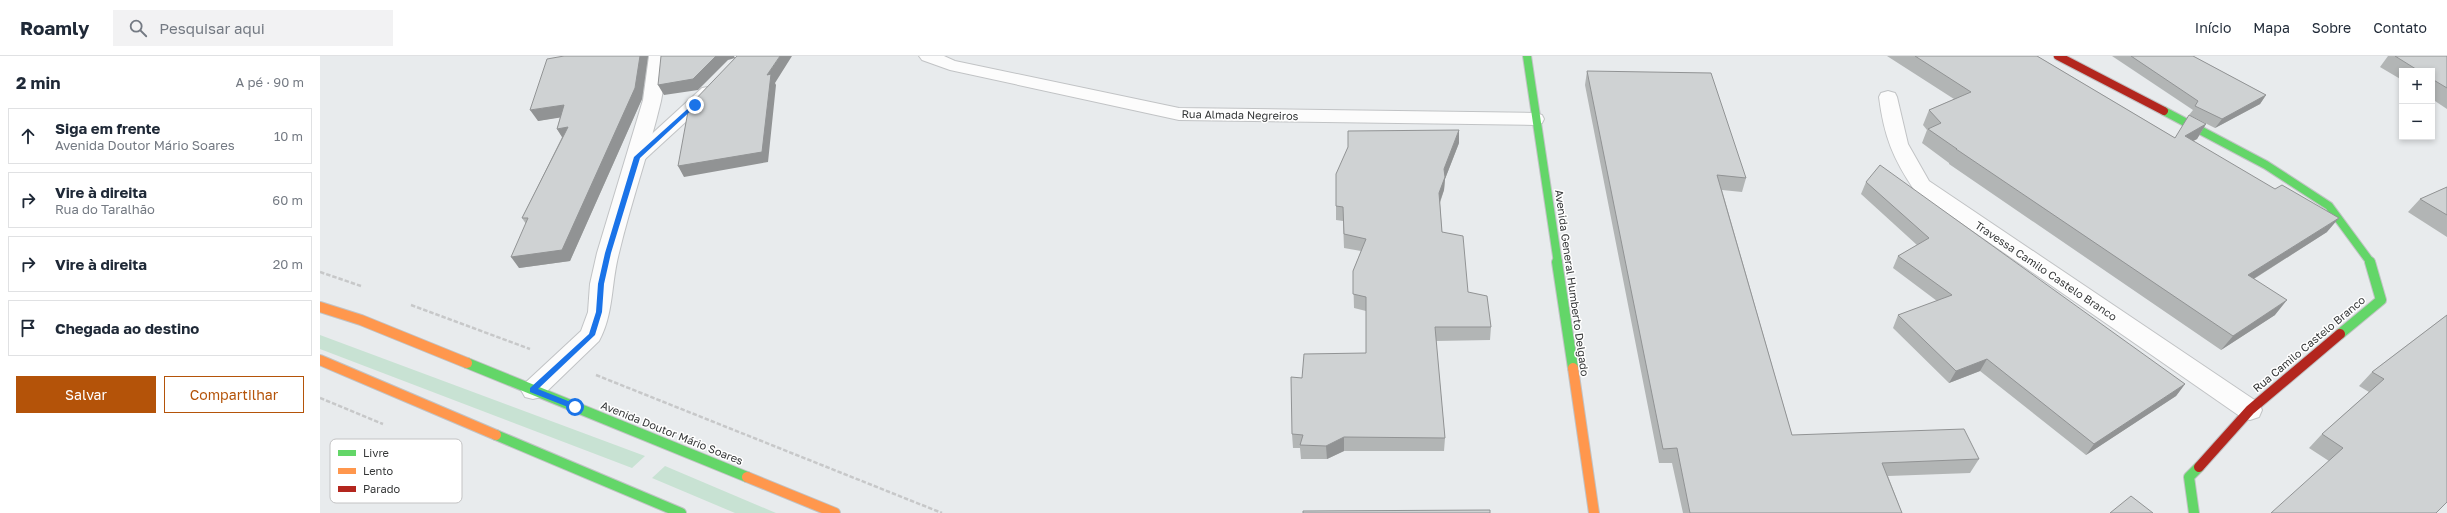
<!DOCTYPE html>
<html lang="pt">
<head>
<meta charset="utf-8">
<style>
	body { margin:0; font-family:"Golos Text",sans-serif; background:#f2f2f3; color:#1f2937 }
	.controls { position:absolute; right:12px; top:12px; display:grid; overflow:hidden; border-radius:0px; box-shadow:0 2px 6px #0003 }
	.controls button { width:36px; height:36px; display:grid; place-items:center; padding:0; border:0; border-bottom:1px solid #e0e1e3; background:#fff; color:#1f2937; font:20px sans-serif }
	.stop { position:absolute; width:12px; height:12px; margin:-9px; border:3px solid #1a73e8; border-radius:50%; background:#fff }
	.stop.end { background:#1a73e8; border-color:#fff; box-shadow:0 1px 4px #0008 }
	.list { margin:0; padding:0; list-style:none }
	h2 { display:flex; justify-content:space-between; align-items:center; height:52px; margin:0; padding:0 16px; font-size:17px }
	h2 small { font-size:13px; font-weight:400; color:#747a83 }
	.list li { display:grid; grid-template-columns:26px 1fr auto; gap:12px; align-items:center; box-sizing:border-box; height:56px; margin:0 8px 8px; padding:0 8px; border:1px solid #e0e1e3; border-radius:0px }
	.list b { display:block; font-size:15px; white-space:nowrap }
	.list p { margin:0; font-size:13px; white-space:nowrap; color:#747a83 }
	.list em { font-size:13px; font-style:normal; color:#747a83 }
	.actions { display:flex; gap:8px; padding:12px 16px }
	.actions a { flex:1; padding:9px 0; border:1px solid #b45309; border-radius:0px; text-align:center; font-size:14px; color:#b45309 }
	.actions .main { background:#b45309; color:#fff }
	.icon { flex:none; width:22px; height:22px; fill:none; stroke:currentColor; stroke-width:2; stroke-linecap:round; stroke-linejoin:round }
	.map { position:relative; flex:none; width:2127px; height:457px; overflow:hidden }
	header { display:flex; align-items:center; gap:24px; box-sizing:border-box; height:56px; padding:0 20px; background:#fff; border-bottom:1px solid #e0e1e3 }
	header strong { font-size:19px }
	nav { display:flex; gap:22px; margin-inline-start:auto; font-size:14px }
	.search { width:280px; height:36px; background:#f2f2f3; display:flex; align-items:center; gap:10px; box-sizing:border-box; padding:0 14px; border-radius:0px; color:#747a83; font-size:15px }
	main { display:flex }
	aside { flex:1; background:#fff }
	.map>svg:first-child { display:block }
	.green { fill:#c8e2d3 }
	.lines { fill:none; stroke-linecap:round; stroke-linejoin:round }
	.lane-casing { stroke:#c1c3c5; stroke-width:2 }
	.street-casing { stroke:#c1c3c5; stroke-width:2 }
	.fast-far1-casing { stroke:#c1c3c5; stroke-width:10 }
	.fast-casing { stroke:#c1c3c5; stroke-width:12 }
	.slow-casing { stroke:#c1c3c5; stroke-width:12 }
	.jam-far1-casing { stroke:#c1c3c5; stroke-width:10 }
	.jam-casing { stroke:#c1c3c5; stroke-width:12 }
	.path { stroke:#c7c8c9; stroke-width:2.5; stroke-dasharray:4.5 2; stroke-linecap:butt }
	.lane { fill:#fcfcfc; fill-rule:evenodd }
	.street { fill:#fcfcfc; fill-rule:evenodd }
	.fast-far1 { stroke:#63d668; stroke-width:8 }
	.fast { stroke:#63d668; stroke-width:10 }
	.slow { stroke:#ff974d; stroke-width:10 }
	.jam-far1 { stroke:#b3261e; stroke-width:8 }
	.jam { stroke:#b3261e; stroke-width:10 }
	.wall { fill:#b2b5b5 }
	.shaded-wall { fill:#919394 }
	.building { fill:#cfd2d3; stroke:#919394 }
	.route { fill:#1a73e8 }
	.labels { text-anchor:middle; stroke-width:3; stroke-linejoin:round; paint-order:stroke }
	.street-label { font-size:11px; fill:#363839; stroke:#fff }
	.key { fill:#fff; stroke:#c3c3c4; stroke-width:1 }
	.key-label { font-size:11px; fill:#363839 }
</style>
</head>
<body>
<header>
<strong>Roamly</strong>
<div class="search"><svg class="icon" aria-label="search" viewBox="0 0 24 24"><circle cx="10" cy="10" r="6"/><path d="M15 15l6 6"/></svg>Pesquisar aqui</div>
<nav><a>Início</a><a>Mapa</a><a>Sobre</a><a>Contato</a></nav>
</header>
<main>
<aside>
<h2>2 min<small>A pé · 90 m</small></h2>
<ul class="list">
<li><svg class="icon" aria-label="ahead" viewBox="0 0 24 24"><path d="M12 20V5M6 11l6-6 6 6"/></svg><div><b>Siga em frente</b><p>Avenida Doutor Mário Soares</p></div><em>10 m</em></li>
<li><svg class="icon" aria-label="right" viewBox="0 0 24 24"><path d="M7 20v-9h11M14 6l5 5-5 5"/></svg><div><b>Vire à direita</b><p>Rua do Taralhão</p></div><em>60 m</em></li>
<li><svg class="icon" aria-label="right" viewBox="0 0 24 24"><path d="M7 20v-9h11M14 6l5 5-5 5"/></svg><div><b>Vire à direita</b></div><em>20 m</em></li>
<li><svg class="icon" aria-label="arrive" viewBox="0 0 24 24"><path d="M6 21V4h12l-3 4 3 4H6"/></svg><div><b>Chegada ao destino</b></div></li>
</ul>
<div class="actions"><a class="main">Salvar</a><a>Compartilhar</a></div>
</aside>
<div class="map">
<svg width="2127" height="457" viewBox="0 0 2127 457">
	<rect width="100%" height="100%" fill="#e8ebed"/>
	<path class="green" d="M0,279L325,400L312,412L0,293Z
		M345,410L456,457H415L332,422Z"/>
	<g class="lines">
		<defs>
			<path id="lane" d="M388,31L394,32L396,36L394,40L323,105H311L308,101L311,97L382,32Z"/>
			<path id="street" d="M329,0H347C345,15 344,31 341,45C329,96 311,146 299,197C291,226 294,258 279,285L221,341L213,343L205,341L201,334L205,327L261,275L268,256L270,228L277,197L323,44Z
				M599,0H624L635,5L859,52L1215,57L1222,59L1224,63L1222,67L1215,69L859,64L630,14L602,4Z
				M1568,35L1575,37L1577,41L1588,88L1609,125L1939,347L1942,354L1939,361L1930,364L1921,361L1595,135C1573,103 1564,80 1559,41L1561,37Z"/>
			<path id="fast-far1" d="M1207,0L1238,207
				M1844,55L1946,109L2009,150L2051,207"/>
			<path id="fast" d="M1237,206L1253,312
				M2020,278L2061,244L2050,206
				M147,307L427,421
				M176,379L361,457
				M1874,457L1869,421L1879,411"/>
			<path id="slow" d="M0,251L41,264L147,307
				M0,304L176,379
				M1253,312L1274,457
				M427,421L515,457"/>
			<path id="jam-far1" d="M1738,0L1844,55"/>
			<path id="jam" d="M1879,411L1930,354L2020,278"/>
		</defs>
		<use href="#lane" class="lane-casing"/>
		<use href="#street" class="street-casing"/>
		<use href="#fast-far1" class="fast-far1-casing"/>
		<use href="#fast" class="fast-casing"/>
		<use href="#slow" class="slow-casing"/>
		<use href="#jam-far1" class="jam-far1-casing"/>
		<use href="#jam" class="jam-casing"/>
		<path class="path" d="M0,216L41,230
			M91,249L210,293
			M276,319L622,457
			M0,342L63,368"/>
		<use href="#lane" class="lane"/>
		<use href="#street" class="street"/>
		<use href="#fast-far1" class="fast-far1"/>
		<use href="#fast" class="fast"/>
		<use href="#slow" class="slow"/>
		<use href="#jam-far1" class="jam-far1"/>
		<use href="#jam" class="jam"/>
	</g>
	<path class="wall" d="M244,0H328L322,43L250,205L199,212L206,168L202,162L242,81L237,73L240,61L218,65Z
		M1567,0H1717L1855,82L1886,68L1877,83L1873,85L2007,176L1934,223L1955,259L1901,294L1629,108V107L1602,87L1607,74L1603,69L1609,54L1634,43Z
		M1792,0H1873L1946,39L1940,48L1895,72L1869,59L1873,54Z
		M2068,0H2127V53L2112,43V15H2082V24L2060,11Z
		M1267,15L1426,122L1422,136L1402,134L1472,379L1659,403L1650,417L1568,420L1582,457H1363L1352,407H1339L1265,29Z
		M1139,87L1125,123L1124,134L1120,147L1122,176L1148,236L1171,271L1170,284L1116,285L1125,382L1124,395H1024L1007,403H981L980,392H973L972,378L982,322L1046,297V255L1034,252L1033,215L1041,195L1024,192L1023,165L1016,164V150Z
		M1546,126L1865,328L1856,340L1766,399L1660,315L1629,327L1573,272L1578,259L1617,245L1573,212L1578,200L1597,189L1541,138Z
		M2127,131V181L2088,156L2100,143Z
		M2127,259V446L2009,405L1989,392L2002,378L2049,336L2039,330L2052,316Z"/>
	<path class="shaded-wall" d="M320,0H328L322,43L250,205L199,212L191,201Z
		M396,0H414L415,2L408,4L378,34L344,39L338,29Z
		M460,0H472L455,27L456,29L448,106L364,121L358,110L447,19Z
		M1946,39L1940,48L1895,72L1902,63Z
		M244,49L250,60L218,65L210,54Z
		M1886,68L1877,83L1856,94L1865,80Z
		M248,71L244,84L237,73Z
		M1139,74V87L1125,123L1124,134L1118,151L1119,137L1124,113Z
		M2019,162L2007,176L1916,234L1928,219Z
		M1967,244L1955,259L1901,294L1913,280Z
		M1667,303L1660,315L1629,327L1636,315Z
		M1865,328L1856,340L1766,399L1774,388Z
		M1024,381V395L1007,403L1006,390Z"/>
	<path class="building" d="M244,0H320L315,32L242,194L191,201L208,162H202L248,71L237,73L244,49L210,54L227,3Z
		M341,0H396L373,23L338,29Z
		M417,0H460L447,19L451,18L442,96L358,110L369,50Z
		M1595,0H1717L1855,82L1869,59L1886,68L1865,80L1955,133L1962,129L2019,162L1928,219L1967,244L1913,280L1636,93H1637L1608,73L1621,67L1609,54L1651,36Z
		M1811,0H1873L1946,39L1902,63L1875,50L1878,45Z
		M2075,0H2127V32L2112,23V15H2099Z
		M1267,15L1391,17L1426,122L1397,119L1472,379L1644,373L1659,403L1562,407L1582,457H1370L1357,392L1343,393Z
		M1139,74L1124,113L1125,121L1119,137L1122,176L1143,180L1148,236L1167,240L1171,271H1115L1125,382L1024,381L1006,390L980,389L983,379L972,378L971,321L982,322L984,298L1046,297V241L1033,238V215L1046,183L1024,178L1023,151L1016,150V118L1028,91V75Z
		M1560,109L1865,328L1774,388L1667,303L1636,315L1578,259L1632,239L1578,200L1609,182L1546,126Z
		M2127,131V159L2100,143Z
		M2127,259V446L2116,457H1951L2023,392L2002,378L2064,323L2052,316Z
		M1811,440L1833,457H1790Z
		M1170,454V457H983V455Z"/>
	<path class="route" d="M373,48L377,49L320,102L291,197L284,228L282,256L275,279L218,333L258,349V353H253L210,336V332L269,278L276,256L278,228L285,197L314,101Z"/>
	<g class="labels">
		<g class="street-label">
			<text transform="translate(920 59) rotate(1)" y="4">Rua Almada Negreiros</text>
			<text transform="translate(1726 215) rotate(34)" y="4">Travessa Camilo Castelo Branco</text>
			<text transform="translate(1252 227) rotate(82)" y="4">Avenida General Humberto Delgado</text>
			<text transform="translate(1989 288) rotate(-40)" y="4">Rua Camilo Castelo Branco</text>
			<text transform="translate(352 377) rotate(22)" y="4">Avenida Doutor Mário Soares</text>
		</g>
	</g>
	<rect x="10" y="383" width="132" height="64" rx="6" class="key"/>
	<rect x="18" y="394" width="18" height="6" fill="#63d668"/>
	<rect x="18" y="412" width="18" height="6" fill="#ff974d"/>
	<rect x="18" y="430" width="18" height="6" fill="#b3261e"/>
	<g class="key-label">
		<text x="43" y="401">Livre</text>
		<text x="43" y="419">Lento</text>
		<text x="43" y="437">Parado</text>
	</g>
</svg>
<div class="controls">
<button>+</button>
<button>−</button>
</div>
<div class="stop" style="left:255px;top:351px"></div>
<div class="stop end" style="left:375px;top:49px"></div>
</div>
</main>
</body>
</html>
